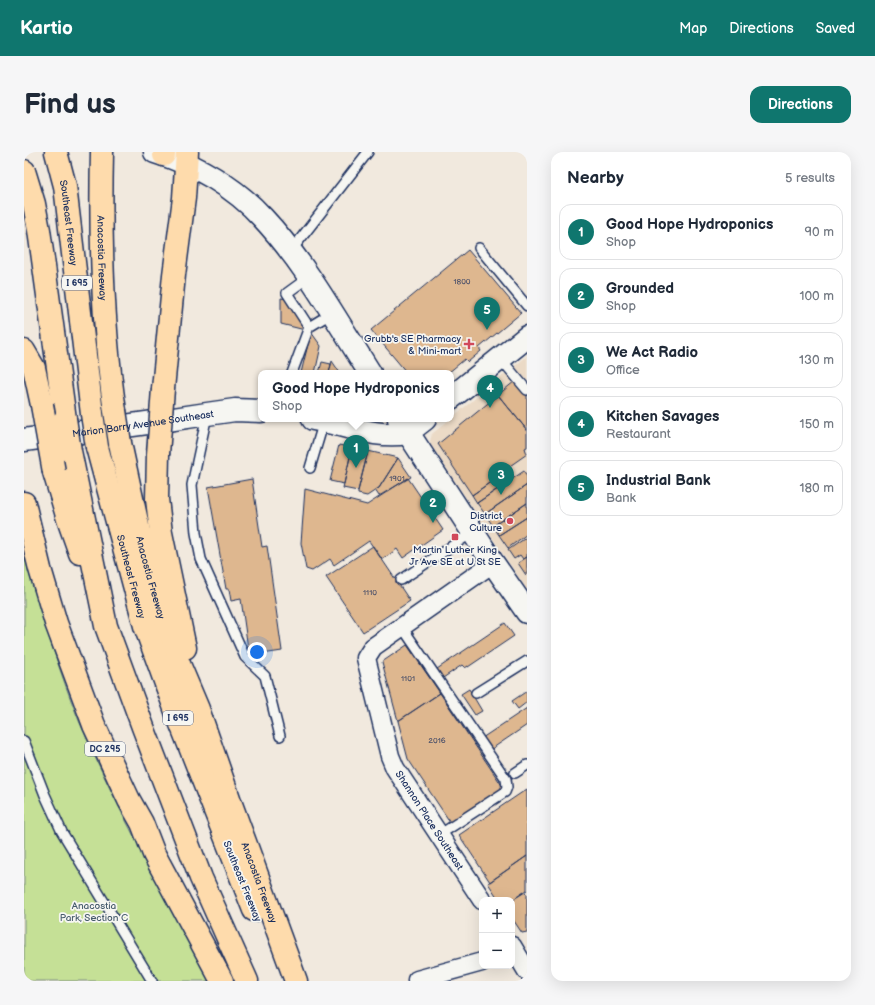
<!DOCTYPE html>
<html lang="en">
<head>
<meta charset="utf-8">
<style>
	body { margin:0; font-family:"Balsamiq Sans",sans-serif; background:#f6f6f7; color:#1f2937 }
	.controls { position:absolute; right:12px; bottom:12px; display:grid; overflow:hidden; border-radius:8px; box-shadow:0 4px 16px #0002 }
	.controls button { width:36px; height:36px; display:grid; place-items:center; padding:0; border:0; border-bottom:1px solid #e0e1e3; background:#fff; color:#1f2937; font:20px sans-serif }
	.you { position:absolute; left:233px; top:500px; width:14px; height:14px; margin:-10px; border:3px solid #fff; border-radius:50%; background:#1a73e8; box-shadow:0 0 0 6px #1a73e833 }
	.badge { display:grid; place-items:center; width:26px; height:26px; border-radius:50%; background:#0f766e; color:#fff; font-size:13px; font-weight:700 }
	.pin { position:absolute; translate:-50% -33px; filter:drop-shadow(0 1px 2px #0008) }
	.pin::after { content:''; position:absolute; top:21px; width:14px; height:12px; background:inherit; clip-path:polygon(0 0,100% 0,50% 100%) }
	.popup { position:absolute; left:234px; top:218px; width:196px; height:52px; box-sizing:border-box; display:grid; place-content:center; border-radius:8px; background:#fff; filter:drop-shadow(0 1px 3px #0005); font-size:13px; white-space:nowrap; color:#747a83 }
	.popup b { font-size:15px; color:#1f2937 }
	.popup::after { content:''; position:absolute; left:50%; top:100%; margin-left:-8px; border:8px solid transparent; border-top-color:#fff }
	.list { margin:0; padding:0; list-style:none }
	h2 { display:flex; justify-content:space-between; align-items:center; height:52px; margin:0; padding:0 16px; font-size:17px }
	h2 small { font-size:13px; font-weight:400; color:#747a83 }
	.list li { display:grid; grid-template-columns:26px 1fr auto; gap:12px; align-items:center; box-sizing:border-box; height:56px; margin:0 8px 8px; padding:0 8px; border:1px solid #e0e1e3; border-radius:12px }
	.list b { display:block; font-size:15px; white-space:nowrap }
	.list p { margin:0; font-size:13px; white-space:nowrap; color:#747a83 }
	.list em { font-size:13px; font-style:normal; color:#747a83 }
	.map { position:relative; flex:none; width:503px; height:829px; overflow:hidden; border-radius:12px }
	header { display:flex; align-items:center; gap:24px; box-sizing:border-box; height:56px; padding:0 20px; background:#0f766e; color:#fff }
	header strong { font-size:19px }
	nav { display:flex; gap:22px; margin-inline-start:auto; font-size:14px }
	.intro { display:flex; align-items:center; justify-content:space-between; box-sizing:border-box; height:96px; padding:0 24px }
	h1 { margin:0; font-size:28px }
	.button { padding:10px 18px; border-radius:12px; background:#0f766e; color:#fff; font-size:14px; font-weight:700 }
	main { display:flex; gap:24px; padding:0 24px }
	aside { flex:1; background:#fff; border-radius:12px; box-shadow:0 4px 16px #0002 }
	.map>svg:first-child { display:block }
	.built { fill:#ebdac6 }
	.green { fill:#c5e096; stroke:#70887a }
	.building { fill:#deb78f; stroke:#1b2f5e }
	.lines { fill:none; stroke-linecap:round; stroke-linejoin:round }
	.service-casing { stroke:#1b2f5e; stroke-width:12 }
	.minor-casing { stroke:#1b2f5e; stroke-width:21 }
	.tertiary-casing { stroke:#1b2f5e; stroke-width:25 }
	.secondary-casing { stroke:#1b2f5e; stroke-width:25 }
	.motorway-casing { stroke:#1b2f5e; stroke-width:25 }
	.service { stroke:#f6f6f2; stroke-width:9 }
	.minor { stroke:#f6f6f2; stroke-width:18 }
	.tertiary { stroke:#f6f6f2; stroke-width:22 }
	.secondary { stroke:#f6f6f2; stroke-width:22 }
	.motorway { stroke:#fedbac; stroke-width:22 }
	.motorway-bridge-casing { stroke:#1b2f5e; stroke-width:25; stroke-linecap:butt }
	.motorway-bridge { stroke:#fedbac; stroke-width:22 }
	.poi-dot { fill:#d1495b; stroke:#f6f6f2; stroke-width:1.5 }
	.labels { text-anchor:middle; stroke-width:3.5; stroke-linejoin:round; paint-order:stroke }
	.number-label { font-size:8px; fill:#4c516a }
	.shield { fill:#f6f6f2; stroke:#5d6b8a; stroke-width:1 }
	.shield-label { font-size:9px; font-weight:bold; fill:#1b2f5e }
	.street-label { font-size:10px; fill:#1b2f5e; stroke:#f6f6f2 }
	.poi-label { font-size:10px; fill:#1b2f5e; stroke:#f6f6f2; text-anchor:end }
	.park-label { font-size:10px; fill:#465b6c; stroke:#f6f6f2 }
</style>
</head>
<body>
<header>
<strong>Kartio</strong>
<nav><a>Map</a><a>Directions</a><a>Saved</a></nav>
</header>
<div class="intro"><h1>Find us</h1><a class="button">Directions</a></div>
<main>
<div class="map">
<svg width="503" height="829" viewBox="0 0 503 829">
	<rect width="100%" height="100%" fill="#f1e9de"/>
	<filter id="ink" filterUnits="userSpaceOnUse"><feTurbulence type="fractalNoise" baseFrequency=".025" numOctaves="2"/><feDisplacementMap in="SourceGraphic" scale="8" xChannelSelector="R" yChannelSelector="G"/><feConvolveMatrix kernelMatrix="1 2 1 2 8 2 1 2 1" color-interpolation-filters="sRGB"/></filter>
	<g filter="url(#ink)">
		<path class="built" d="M503,204V438L407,293L406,289L408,282Z"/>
		<path class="green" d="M0,402L4,417C20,468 35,520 55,569C93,659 142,743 186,829H0Z"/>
		<path class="building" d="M444,98L497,161L455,196L457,199L444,210L441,207L424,221H383L347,178Z
			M257,146L263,147L280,174L281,178L257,172Z
			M287,180L297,194L291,221H277Z
			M308,209L316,221H305Z
			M298,210L307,212L305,221H295Z
			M491,229L503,243V278L474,243Z
			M474,243L503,278V295L501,296L503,302L470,325L471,327L448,343L414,292Z
			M315,293L328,296L320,332L306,329Z
			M328,296L344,300L334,339L319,336Z
			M344,299L374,306L355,336L343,344L334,342V339Z
			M374,306L387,325L355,344L351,338L355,336Z
			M500,319L503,325V333L461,362L453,351Z
			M384,326L419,378L379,406L373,397L358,408L345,389L310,413L306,407L288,419L282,417L277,391L281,337L343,353Z
			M228,327L238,395L243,394L258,499L225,504L217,447L207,449L205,437H202L184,335Z
			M471,327L477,335L453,351L448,343Z
			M503,333V351L469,374L461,362Z
			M503,351V365L475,383L469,374Z
			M503,365V382L484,396L475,383Z
			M503,385V405L499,407L496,403L490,407L484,398Z
			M349,394L386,449L339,480L302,425Z
			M503,405V422L502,423L494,411Z
			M481,471L490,484L444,515V514L441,516L438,513L419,526L413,517Z
			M383,493L416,541L374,569L358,510Z
			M445,537L458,559L451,563L437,542Z
			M503,539V550L494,557L488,549Z
			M416,541L479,635L477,640L428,673L384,607L374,569Z
			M503,556V573L466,598L458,586Z
			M503,637V704L466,730L435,683Z
			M503,704V738L488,748H475L464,731Z
			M501,740L503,742V780L498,781L488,766V748Z"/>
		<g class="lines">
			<defs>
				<path id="service" d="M455,96L503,154
					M267,99L344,0
					M285,125L263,141L285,175
					M476,206L503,238
					M268,221L285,175L308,161
					M183,263L168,333L172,381L177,407L221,505L241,524L256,584
					M286,316L300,269
					M377,428L449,380
					M378,475L482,627L483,635L481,640L415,683
					M452,541L503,509
					M0,589L21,643L38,680L128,829
					M491,621L503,613"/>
				<path id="minor" d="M458,748L371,616L366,604L342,506L349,495L469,411
					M488,794L503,819
					M393,828L458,810"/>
				<g id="tertiary">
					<path d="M289,267C320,272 352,287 383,281"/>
					<path id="s1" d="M0,288L130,270L183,262L211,258L237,259"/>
				</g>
				<path id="secondary" d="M131,0C171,12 211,35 239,66C281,111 313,169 346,221
					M427,246L503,185
					M375,267L469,411L503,460
					M383,281L401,267"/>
				<g id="motorway">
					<path id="s2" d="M32,0L41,34L68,262"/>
					<path id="s3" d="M78,0C76,87 78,173 91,259"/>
					<path d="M140,3V0"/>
					<path d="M0,19L10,52L15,78L41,267"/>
					<path d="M0,199L10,216L18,253"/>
					<path d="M139,237L150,123L160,46L163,0"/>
					<path id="s4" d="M96,291L120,402L144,486L174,557L207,652L272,829"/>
					<path id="s5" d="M73,295L121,474L153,562L230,758"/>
					<path d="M46,299L82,474L119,575L177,726L223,829"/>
					<path d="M134,302L133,347L137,381L161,496"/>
					<path d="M30,320L44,367L56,401"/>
					<path d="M0,351L16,417L32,471L70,573L105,648L118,671L130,702L198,829"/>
				</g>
			</defs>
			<use href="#service" class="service-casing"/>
			<use href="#minor" class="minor-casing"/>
			<use href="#tertiary" class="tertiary-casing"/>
			<use href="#secondary" class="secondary-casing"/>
			<use href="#motorway" class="motorway-casing"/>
			<use href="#service" class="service"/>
			<use href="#minor" class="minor"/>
			<use href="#tertiary" class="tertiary"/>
			<use href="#secondary" class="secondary"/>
			<use href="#motorway" class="motorway"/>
			<defs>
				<path id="motorway-bridge" d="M18,253L30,320
					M91,259L96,291
					M68,262L73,295
					M41,267L46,299
					M134,302L139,237"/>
			</defs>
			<use href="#motorway-bridge" class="motorway-bridge-casing"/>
			<use href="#motorway-bridge" class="motorway-bridge"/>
		</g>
	</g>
	<g class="poi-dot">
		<path d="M443 186h4v4h4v4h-4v4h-4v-4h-4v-4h4z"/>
		<circle cx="486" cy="369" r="4"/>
		<rect x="427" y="381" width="8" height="8" rx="2"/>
	</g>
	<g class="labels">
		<g class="number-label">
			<text x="438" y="132">1800</text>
			<text x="373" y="329">1901</text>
			<text x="346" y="443">1110</text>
			<text x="384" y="529">1101</text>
			<text x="413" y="591">2016</text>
		</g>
		<g class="shield">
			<rect x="38" y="124" width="30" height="14" rx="3"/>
			<rect x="139" y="559" width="30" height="14" rx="3"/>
			<rect x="61" y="590" width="40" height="14" rx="3"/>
		</g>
		<g class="shield-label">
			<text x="53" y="134">I 695</text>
			<text x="154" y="569">I 695</text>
			<text x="81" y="600">DC 295</text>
		</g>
		<g class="street-label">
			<text dy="4" stroke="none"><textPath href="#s2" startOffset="72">Southeast Freeway</textPath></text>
			<text dy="4" stroke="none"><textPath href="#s3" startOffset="106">Anacostia Freeway</textPath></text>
			<text dy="4" stroke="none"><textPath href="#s1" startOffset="120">Marion Barry Avenue Southeast</textPath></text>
			<text dy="4" stroke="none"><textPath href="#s5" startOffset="134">Southeast Freeway</textPath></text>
			<text dy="4" stroke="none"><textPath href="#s4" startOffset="138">Anacostia Freeway</textPath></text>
			<text transform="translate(406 668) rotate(57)" y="4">Shannon Place Southeast</text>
			<text transform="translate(219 729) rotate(68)" y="4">Southeast Freeway</text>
			<text dy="4" stroke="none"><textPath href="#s4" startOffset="462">Anacostia Freeway</textPath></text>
		</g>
		<g class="poi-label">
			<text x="437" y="190">Grubb's SE Pharmacy<tspan x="437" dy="12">&amp; Mini-mart</tspan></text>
			<text x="478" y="367">District<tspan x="478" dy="12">Culture</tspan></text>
			<text x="431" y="401" text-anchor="middle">Martin Luther King<tspan x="431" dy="12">Jr Ave SE at U St SE</tspan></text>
		</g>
		<g class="park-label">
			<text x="70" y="757">Anacostia<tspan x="70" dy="12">Park, Section C</tspan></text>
		</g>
	</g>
</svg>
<div class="controls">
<button>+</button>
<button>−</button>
</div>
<div class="you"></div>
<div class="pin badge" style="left:332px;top:316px">1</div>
<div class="popup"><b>Good Hope Hydroponics</b>Shop</div>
<div class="pin badge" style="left:409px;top:371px">2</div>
<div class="pin badge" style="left:477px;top:343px">3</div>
<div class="pin badge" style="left:466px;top:256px">4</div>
<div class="pin badge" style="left:463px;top:178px">5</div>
</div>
<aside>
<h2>Nearby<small>5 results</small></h2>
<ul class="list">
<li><span class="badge">1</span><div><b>Good Hope Hydroponics</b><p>Shop</p></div><em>90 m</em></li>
<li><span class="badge">2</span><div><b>Grounded</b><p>Shop</p></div><em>100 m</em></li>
<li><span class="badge">3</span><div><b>We Act Radio</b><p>Office</p></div><em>130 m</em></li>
<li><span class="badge">4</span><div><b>Kitchen Savages</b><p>Restaurant</p></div><em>150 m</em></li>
<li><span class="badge">5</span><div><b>Industrial Bank</b><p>Bank</p></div><em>180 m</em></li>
</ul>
</aside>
</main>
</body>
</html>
